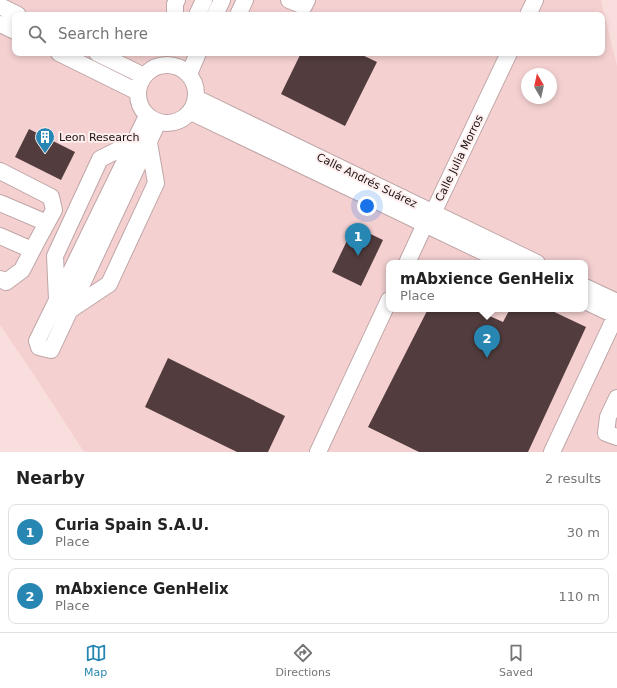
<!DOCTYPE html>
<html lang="en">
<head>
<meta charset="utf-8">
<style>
	body { margin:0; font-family:"DejaVu Sans",sans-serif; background:#f2f2f2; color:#222 }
	.compass { position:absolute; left:521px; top:68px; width:36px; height:36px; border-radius:50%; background:#fff; box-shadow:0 2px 6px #0003; rotate:351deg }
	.you { position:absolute; left:367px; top:206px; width:14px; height:14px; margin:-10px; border:3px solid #fff; border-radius:50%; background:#1a73e8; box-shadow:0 0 0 6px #1a73e833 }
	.badge { display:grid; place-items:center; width:26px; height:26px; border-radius:50%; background:#2787b2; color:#fff; font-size:13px; font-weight:700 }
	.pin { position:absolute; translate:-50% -33px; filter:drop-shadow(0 1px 2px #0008) }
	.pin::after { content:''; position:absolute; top:21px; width:14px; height:12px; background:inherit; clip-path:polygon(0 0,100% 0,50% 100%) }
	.popup { position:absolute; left:386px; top:260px; width:202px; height:52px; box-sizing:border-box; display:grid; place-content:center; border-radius:8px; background:#fff; filter:drop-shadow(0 1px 3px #0005); font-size:13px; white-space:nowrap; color:#767676 }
	.popup b { font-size:15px; color:#222 }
	.popup::after { content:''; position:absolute; left:50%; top:100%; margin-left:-8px; border:8px solid transparent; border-top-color:#fff }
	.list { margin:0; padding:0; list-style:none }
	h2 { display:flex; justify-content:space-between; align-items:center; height:52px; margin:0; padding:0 16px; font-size:17px }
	h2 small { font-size:13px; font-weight:400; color:#767676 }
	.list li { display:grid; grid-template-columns:26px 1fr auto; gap:12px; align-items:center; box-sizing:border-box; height:56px; margin:0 8px 8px; padding:0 8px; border:1px solid #e0e0e0; border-radius:8px }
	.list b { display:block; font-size:15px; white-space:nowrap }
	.list p { margin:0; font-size:13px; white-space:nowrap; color:#767676 }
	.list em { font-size:13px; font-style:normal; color:#767676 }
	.icon { flex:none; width:22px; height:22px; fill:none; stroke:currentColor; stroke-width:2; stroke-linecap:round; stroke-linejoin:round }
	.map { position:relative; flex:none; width:617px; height:452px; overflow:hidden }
	.search { position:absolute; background:#fff; box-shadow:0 2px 6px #0003; left:12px; right:12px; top:12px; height:44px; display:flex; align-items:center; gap:10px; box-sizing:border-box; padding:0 14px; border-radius:8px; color:#767676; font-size:15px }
	.sheet { height:180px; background:#fff }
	nav { display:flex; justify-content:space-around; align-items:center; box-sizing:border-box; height:56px; border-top:1px solid #e0e0e0; background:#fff; font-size:11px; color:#767676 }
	nav a { display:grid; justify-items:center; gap:2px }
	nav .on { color:#2787b2 }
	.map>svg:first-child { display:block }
	.built { fill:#f4d0d1; fill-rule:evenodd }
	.building { fill:#523c3d }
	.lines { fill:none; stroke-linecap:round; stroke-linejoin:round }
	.minor-casing { stroke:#bfa5a6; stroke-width:18 }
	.minor { stroke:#fff; stroke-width:16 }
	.labels { text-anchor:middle; stroke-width:4; stroke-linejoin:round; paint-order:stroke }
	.poi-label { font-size:11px; fill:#1b1212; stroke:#fee; text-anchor:start }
	.street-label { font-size:11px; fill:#1b1212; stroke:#fee }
</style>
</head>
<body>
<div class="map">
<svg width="617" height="452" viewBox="0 0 617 452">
	<rect width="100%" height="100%" fill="#f9dede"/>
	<path class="built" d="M0,0H601L617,66V452H84L34,375L0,325ZM15,15H602V53H15ZM527,74H551V98H527ZM389,263H585V309H389Z"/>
	<path class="building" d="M301,53H358L377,62L345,126L281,94Z
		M29,129L75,152L61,180L15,157Z
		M354,226L383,240L361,286L332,272Z
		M428,309H474L503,322L510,309H548L586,327L528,452H419L368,427Z
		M168,358L285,416L268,452H237L145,407Z"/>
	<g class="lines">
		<defs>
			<path id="minor" d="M289,0L304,6L307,0
				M0,6L18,15
				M175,15V4L177,0
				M197,15L204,0
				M215,15L222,0
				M238,15L245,0
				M528,15L535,0
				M0,24L15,31
				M59,53L138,92
				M97,53L144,76
				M138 94a29 29 0 1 1 58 0a29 29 0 1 1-58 0Z
				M189,74L198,53
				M196,98L537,263
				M191,112L506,263
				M147,116L37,341L39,347L51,350L158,122
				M0,171L51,197L54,210L36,243L22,270L6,282L0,279
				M0,203L47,223
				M0,236L32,250
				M407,263L425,224L433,213L509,53
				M585,287L617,302
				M57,300L55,256L100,159L136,141
				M585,301L617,316
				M70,310L109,284L156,183L149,143
				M617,398L608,417L606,433L617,437
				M318,452L389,300
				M552,452L617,313"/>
		</defs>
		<use href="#minor" class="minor-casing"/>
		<use href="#minor" class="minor"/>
	</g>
	<defs>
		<symbol id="building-pin" viewBox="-11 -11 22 30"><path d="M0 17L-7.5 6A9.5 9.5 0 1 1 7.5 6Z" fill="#2787b2" stroke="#fee"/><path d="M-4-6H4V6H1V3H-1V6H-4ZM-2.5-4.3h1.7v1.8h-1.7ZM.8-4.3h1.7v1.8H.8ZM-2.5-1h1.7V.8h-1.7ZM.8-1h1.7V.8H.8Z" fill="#fff"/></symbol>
	</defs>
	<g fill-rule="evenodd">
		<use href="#building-pin" x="34" y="126" width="22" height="30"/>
	</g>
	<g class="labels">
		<g class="poi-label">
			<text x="59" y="141">Leon Research</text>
		</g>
		<g class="street-label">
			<text transform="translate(459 158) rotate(-64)" y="4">Calle Julia Morros</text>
			<text transform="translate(367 180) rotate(26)" y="4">Calle Andrés Suárez</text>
		</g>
	</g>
</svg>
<svg class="compass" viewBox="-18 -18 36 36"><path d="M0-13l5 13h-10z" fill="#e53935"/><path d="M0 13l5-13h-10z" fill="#767676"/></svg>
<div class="you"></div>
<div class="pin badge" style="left:358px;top:256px">1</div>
<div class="pin badge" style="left:487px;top:358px">2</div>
<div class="popup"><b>mAbxience GenHelix</b>Place</div>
<div class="search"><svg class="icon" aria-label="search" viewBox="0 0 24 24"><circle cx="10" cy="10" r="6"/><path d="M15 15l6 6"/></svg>Search here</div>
</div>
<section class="sheet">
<h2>Nearby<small>2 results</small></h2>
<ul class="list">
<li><span class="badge">1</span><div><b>Curia Spain S.A.U.</b><p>Place</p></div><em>30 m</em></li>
<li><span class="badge">2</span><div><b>mAbxience GenHelix</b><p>Place</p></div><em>110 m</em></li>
</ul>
</section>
<nav>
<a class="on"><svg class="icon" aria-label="map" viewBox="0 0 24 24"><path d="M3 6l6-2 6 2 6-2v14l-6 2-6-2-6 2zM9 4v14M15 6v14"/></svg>Map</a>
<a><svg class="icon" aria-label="directions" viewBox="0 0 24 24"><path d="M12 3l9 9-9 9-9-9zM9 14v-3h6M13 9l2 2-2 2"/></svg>Directions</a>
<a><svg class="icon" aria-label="saved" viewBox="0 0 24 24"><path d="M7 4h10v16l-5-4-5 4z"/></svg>Saved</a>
</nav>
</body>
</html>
